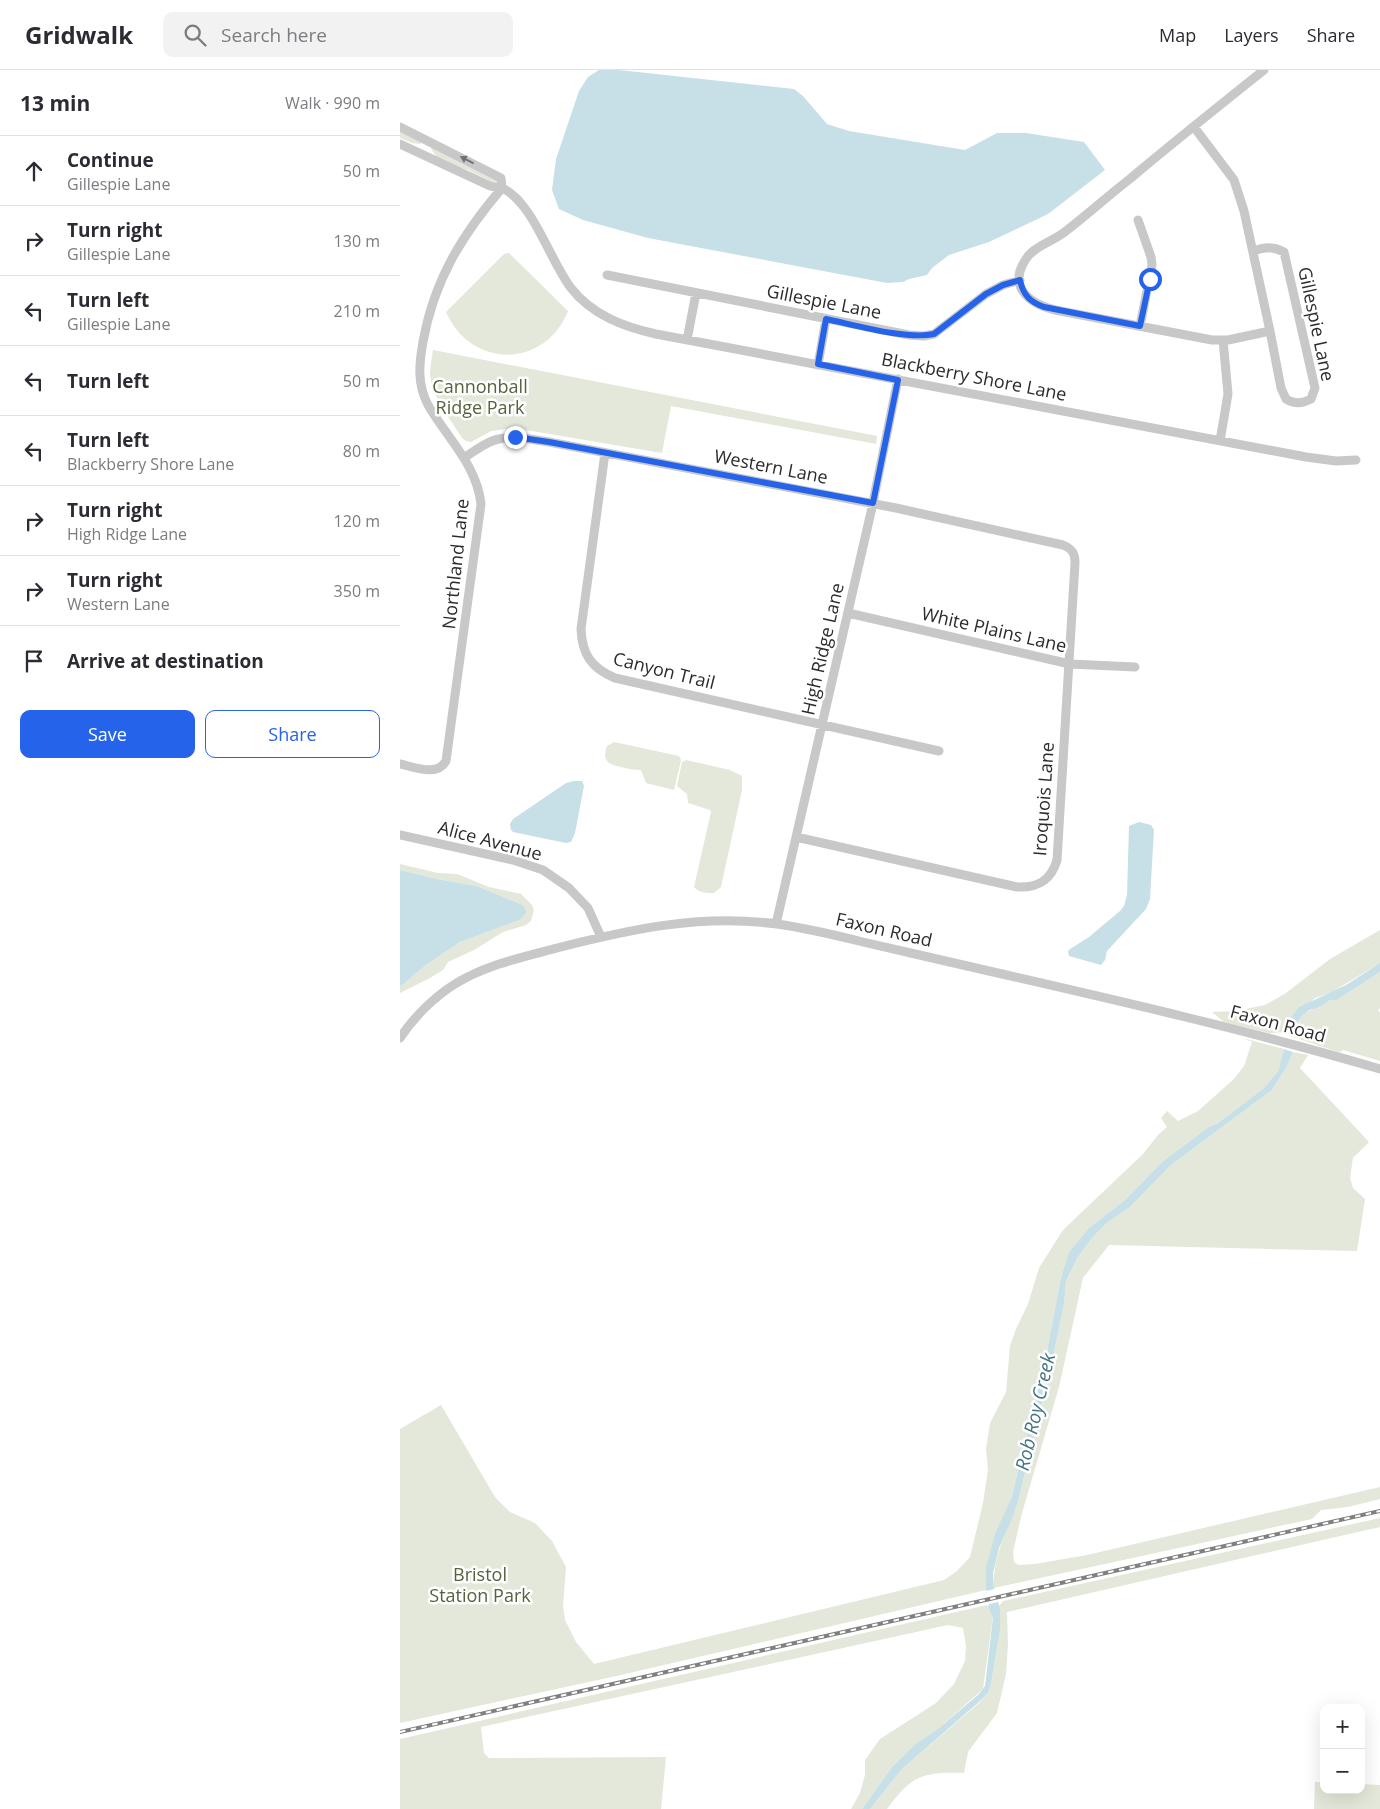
<!DOCTYPE html>
<html lang="en">
<head>
<meta charset="utf-8">
<style>
	body { margin:0; font-family:"Open Sans",sans-serif; background:#f2f2f3; color:#2b2b33 }
	.controls { position:absolute; right:15px; bottom:15px; display:grid; overflow:hidden; border-radius:10px; box-shadow:0 5px 20px #0002 }
	.controls button { width:45px; height:45px; display:grid; place-items:center; padding:0; border:0; border-bottom:1px solid #e1e1e2; background:#fff; color:#2b2b33; font:25px sans-serif }
	.stop { position:absolute; width:15px; height:15px; margin:-11px; border:4px solid #2563eb; border-radius:50%; background:#fff }
	.stop.end { background:#2563eb; border-color:#fff; box-shadow:0 1px 5px #0008 }
	.list { margin:0; padding:0; list-style:none }
	h2 { display:flex; justify-content:space-between; align-items:center; height:65px; margin:0; padding:0 20px; font-size:21px }
	h2 small { font-size:16px; font-weight:400; color:#7c7c81 }
	.list li { display:grid; grid-template-columns:32px 1fr auto; gap:15px; align-items:center; box-sizing:border-box; height:70px; padding:0 20px; border-top:1px solid #e1e1e2 }
	.list b { display:block; font-size:19px; white-space:nowrap }
	.list p { margin:0; font-size:16px; white-space:nowrap; color:#7c7c81 }
	.list em { font-size:16px; font-style:normal; color:#7c7c81 }
	.actions { display:flex; gap:10px; padding:15px 20px }
	.actions a { flex:1; padding:11px 0; border:1px solid #2563eb; border-radius:10px; text-align:center; font-size:18px; color:#2563eb }
	.actions .main { background:#2563eb; color:#fff }
	.icon { flex:none; width:28px; height:28px; fill:none; stroke:currentColor; stroke-width:2; stroke-linecap:round; stroke-linejoin:round }
	.map { position:relative; flex:none; width:980px; height:1739px; overflow:hidden }
	header { display:flex; align-items:center; gap:30px; box-sizing:border-box; height:70px; padding:0 25px; background:#fff; border-bottom:1px solid #e1e1e2 }
	header strong { font-size:24px }
	nav { display:flex; gap:28px; margin-inline-start:auto; font-size:18px }
	.search { width:350px; height:45px; background:#f2f2f3; display:flex; align-items:center; gap:12px; box-sizing:border-box; padding:0 18px; border-radius:10px; color:#7c7c81; font-size:19px }
	main { display:flex }
	aside { flex:1; background:#fff }
	.map>svg:first-child { display:block }
	.green { fill:#e3e8da }
	.water { fill:#c7dfe7 }
	.pier { fill:#fff }
	.lines { fill:none; stroke-linecap:round; stroke-linejoin:round }
	.minor { stroke:#c8c8c8; stroke-width:9 }
	.rail-casing { stroke:#808080; stroke-width:4 }
	.rail { stroke:#fff; stroke-width:2; stroke-dasharray:5.5; stroke-linecap:butt }
	.oneway { fill:#727272 }
	.route { stroke:#2563eb; stroke-width:6 }
	.labels { text-anchor:middle; stroke-width:5; stroke-linejoin:round; paint-order:stroke }
	.street-label { font-size:18px; fill:#2b2b2b; stroke:#fff }
	.park-label { font-size:18px; fill:#54623d; stroke:#fff }
	.water-label { font-size:19px; font-style:italic; fill:#417485; stroke:#fff }
</style>
</head>
<body>
<header>
<strong>Gridwalk</strong>
<div class="search"><svg class="icon" aria-label="search" viewBox="0 0 24 24"><circle cx="10" cy="10" r="6"/><path d="M15 15l6 6"/></svg>Search here</div>
<nav><a>Map</a><a>Layers</a><a>Share</a></nav>
</header>
<main>
<aside>
<h2>13 min<small>Walk · 990 m</small></h2>
<ul class="list">
<li><svg class="icon" aria-label="ahead" viewBox="0 0 24 24"><path d="M12 20V5M6 11l6-6 6 6"/></svg><div><b>Continue</b><p>Gillespie Lane</p></div><em>50 m</em></li>
<li><svg class="icon" aria-label="right" viewBox="0 0 24 24"><path d="M7 20v-9h11M14 6l5 5-5 5"/></svg><div><b>Turn right</b><p>Gillespie Lane</p></div><em>130 m</em></li>
<li><svg class="icon" aria-label="left" viewBox="0 0 24 24"><path d="M17 20v-9H6M10 6l-5 5 5 5"/></svg><div><b>Turn left</b><p>Gillespie Lane</p></div><em>210 m</em></li>
<li><svg class="icon" aria-label="left" viewBox="0 0 24 24"><path d="M17 20v-9H6M10 6l-5 5 5 5"/></svg><div><b>Turn left</b></div><em>50 m</em></li>
<li><svg class="icon" aria-label="left" viewBox="0 0 24 24"><path d="M17 20v-9H6M10 6l-5 5 5 5"/></svg><div><b>Turn left</b><p>Blackberry Shore Lane</p></div><em>80 m</em></li>
<li><svg class="icon" aria-label="right" viewBox="0 0 24 24"><path d="M7 20v-9h11M14 6l5 5-5 5"/></svg><div><b>Turn right</b><p>High Ridge Lane</p></div><em>120 m</em></li>
<li><svg class="icon" aria-label="right" viewBox="0 0 24 24"><path d="M7 20v-9h11M14 6l5 5-5 5"/></svg><div><b>Turn right</b><p>Western Lane</p></div><em>350 m</em></li>
<li><svg class="icon" aria-label="arrive" viewBox="0 0 24 24"><path d="M6 21V4h12l-3 4 3 4H6"/></svg><div><b>Arrive at destination</b></div></li>
</ul>
<div class="actions"><a class="main">Save</a><a>Share</a></div>
</aside>
<div class="map">
<svg width="980" height="1739" viewBox="0 0 980 1739">
	<rect width="100%" height="100%" fill="#fff"/>
	<path class="green" d="M0,62L21,72V74L12,73L0,68Z
		M32,77L97,109L98,112H92L68,100L46,93L36,86L31,79Z
		M109,183L168,241C145,299 71,299 46,242L104,184Z
		M33,280L477,366L476,374L271,336L262,383L114,358L91,361L71,372L66,371L62,368C50,348 32,328 30,304C30,296 32,288 33,280Z
		M214,672L279,686L281,690L274,720L246,713L241,700C234,700 228,699 221,697C207,694 202,691 207,676Z
		M286,690L330,700L342,706V720L321,817L314,823C307,823 299,823 294,817L311,742L310,740L288,733L287,724L277,716L282,692Z
		M0,794L38,803L57,804L89,817L121,824L132,835L134,840L131,851L126,855L103,862L74,880L48,892L43,900L30,908L0,923V917L26,895L60,872L117,851L123,835L77,816L37,809L0,800Z
		M980,860V893L932,922L915,928L889,951L887,962L869,963L824,952L812,942L836,941L865,935L886,923L930,889Z
		M980,902V938L978,941L980,942V991L943,980L941,982H938L893,967C897,951 903,939 920,938L919,937L930,930H937Z
		M842,968L884,979L878,1001L864,1018L818,1053L807,1058L762,1092L725,1130L689,1158L669,1182L661,1207L644,1297L611,1429L586,1508V1520L221,1605L0,1653V1359L41,1335L95,1427L110,1442L135,1453L152,1471L166,1497L163,1536L165,1550L176,1572L194,1594L544,1510L557,1501L570,1487L583,1433L588,1400L586,1379L590,1353L606,1322L610,1276L616,1259L628,1234L639,1198L663,1160L743,1084L758,1065L767,1057L761,1048L767,1041L778,1051L798,1041L834,1009L844,996L852,972Z
		M893,982L908,985L900,998L969,1072L953,1088L950,1108L953,1118L965,1129L957,1181L709,1175L683,1208L659,1317L622,1443L613,1482L614,1492L619,1495L635,1494L687,1485L980,1417V1429L948,1437L921,1440L912,1449L594,1518C592,1484 608,1462 618,1431L652,1292L664,1234L666,1211L678,1187L692,1168L708,1152L730,1137L771,1095L872,1020L886,998Z
		M980,1448V1457L607,1542L608,1574L606,1604L597,1643L568,1682L564,1703C522,1702 512,1705 487,1739H470L502,1699L579,1633L588,1623L591,1614L600,1561L599,1536L603,1531Z
		M587,1535L593,1547L583,1619L539,1658L514,1675L492,1697L462,1739H451L460,1723L465,1705V1690L480,1669L536,1633L554,1614L565,1591L566,1576L563,1558L548,1555L81,1657L84,1683L89,1688L266,1687L261,1739H0V1669Z
		M915,1712H924V1720H961V1714L980,1715V1739H914Z"/>
	<path class="water" d="M199,0H219L394,19L403,26L427,54L449,61L565,80L597,63H626L684,72L705,100L648,144L589,172L549,185L532,198L527,205L509,209L503,212L487,213L248,168L183,150L159,139L152,120L156,89L179,21L188,7Z
		M174,711H182L184,716L175,763L171,772L166,773L113,762L111,760L110,754L113,749L166,713Z
		M739,752L751,755L754,760L750,829L746,839L707,881L705,890L701,895L669,886L668,881L670,879L689,867L720,841L724,836L727,825L729,756Z
		M0,800L37,809L77,816L123,835L126,842L122,848L117,851L60,872L26,895L0,917Z
		M980,893V902L937,930H930L918,938L909,940L902,946L896,955L893,967L887,962L889,951L899,937L946,915Z
		M884,979L893,982L886,998L872,1020L771,1095L730,1137L708,1152L692,1168L678,1187L666,1211L664,1234L652,1292L618,1431L612,1449L599,1478L593,1503L594,1518L600,1538V1561L591,1614L588,1623L579,1632L502,1699L470,1739H462L492,1697L514,1675L539,1658L579,1624L585,1616L593,1548L588,1537L589,1534L586,1520V1497L595,1464L611,1429L644,1297L661,1207L669,1182L689,1158L725,1130L762,1092L807,1058L818,1053L864,1018L878,1001Z"/>
	<path class="pier" d="M595,1519L598,1532L589,1534L586,1521Z"/>
	<g class="lines">
		<path class="minor" d="M0,57L101,108L102,118
			M794,57L834,110L844,141L870,261L828,270H812L655,240C630,234 607,217 626,189C634,176 654,171 666,161C688,144 709,125 731,108C775,71 819,36 864,0
			M0,74L90,116C94,117 98,117 102,118C133,132 150,191 171,218C192,245 224,257 256,264L906,387L936,391L956,390
			M738,150L751,187L752,195L740,256
			M853,181C865,177 872,176 884,182L915,318L911,329C901,334 895,334 886,329L881,318L870,261
			M207,205L509,265L524,266L534,264L586,224L603,215L620,210
			M287,270L296,223
			M418,295L426,249
			M820,371L828,324L823,270
			M205,383L181,559C182,584 191,598 215,608L539,681
			M64,388C73,382 82,375 92,371C110,364 130,369 149,372L496,438L663,475C672,479 675,483 675,493L657,790C651,811 637,818 617,817L396,767
			M448,543L670,594L735,597
			M0,694C14,697 37,707 46,691L81,434C77,395 47,368 28,335C17,314 19,294 23,272C34,210 62,165 102,118
			M0,765L113,790L143,800L169,818L188,838L201,867
			M376,854L471,442L498,309
			M0,968C13,948 34,927 55,914C86,895 123,887 157,878C231,859 300,844 377,854C405,858 435,865 463,872C505,882 547,891 589,901C720,931 851,961 980,999"/>
		<defs>
			<path id="rail" d="M0,1662L980,1441"/>
		</defs>
		<use href="#rail" class="rail-casing"/>
		<use href="#rail" class="rail"/>
	</g>
	<defs><path id="oneway-solid" d="M-6-.8H1V-3.2L6.5 0L1 3.2V.8H-6Z" transform="scale(1.25)"/></defs>
	<use class="oneway" href="#oneway-solid" transform="translate(67 90) rotate(-153)"/>
	<g class="lines">
		<path class="route" d="M115,367L149,372L473,433L498,310L418,294L426,249C455,255 507,270 534,264L586,224L603,215L620,210C623,225 630,232 644,237L740,256L750,209"/>
	</g>
	<g class="labels">
		<g class="street-label">
			<text transform="translate(424 232) rotate(11)" y="6">Gillespie Lane</text>
			<text transform="translate(916 254) rotate(78)" y="6">Gillespie Lane</text>
			<text transform="translate(574 307) rotate(11)" y="6">Blackberry Shore Lane</text>
			<text transform="translate(371 397) rotate(11)" y="6">Western Lane</text>
			<text transform="translate(56 494) rotate(-84)" y="6">Northland Lane</text>
			<text transform="translate(594 560) rotate(13)" y="6">White Plains Lane</text>
			<text transform="translate(423 579) rotate(-77)" y="6">High Ridge Lane</text>
			<text transform="translate(264 601) rotate(14)" y="6">Canyon Trail</text>
			<text transform="translate(644 729) rotate(-86)" y="6">Iroquois Lane</text>
			<text transform="translate(90 771) rotate(15)" y="6">Alice Avenue</text>
			<text transform="translate(484 860) rotate(13)" y="6">Faxon Road</text>
			<text transform="translate(878 954) rotate(15)" y="6">Faxon Road</text>
		</g>
		<g class="park-label">
			<text x="80" y="323">Cannonball<tspan x="80" dy="21">Ridge Park</tspan></text>
			<text x="80" y="1511">Bristol<tspan x="80" dy="21">Station Park</tspan></text>
		</g>
		<g class="water-label">
			<text transform="translate(635 1342) rotate(-77)" y="7">Rob Roy Creek</text>
		</g>
	</g>
</svg>
<div class="controls">
<button>+</button>
<button>−</button>
</div>
<div class="stop" style="left:750px;top:209px"></div>
<div class="stop end" style="left:115px;top:367px"></div>
</div>
</main>
</body>
</html>
